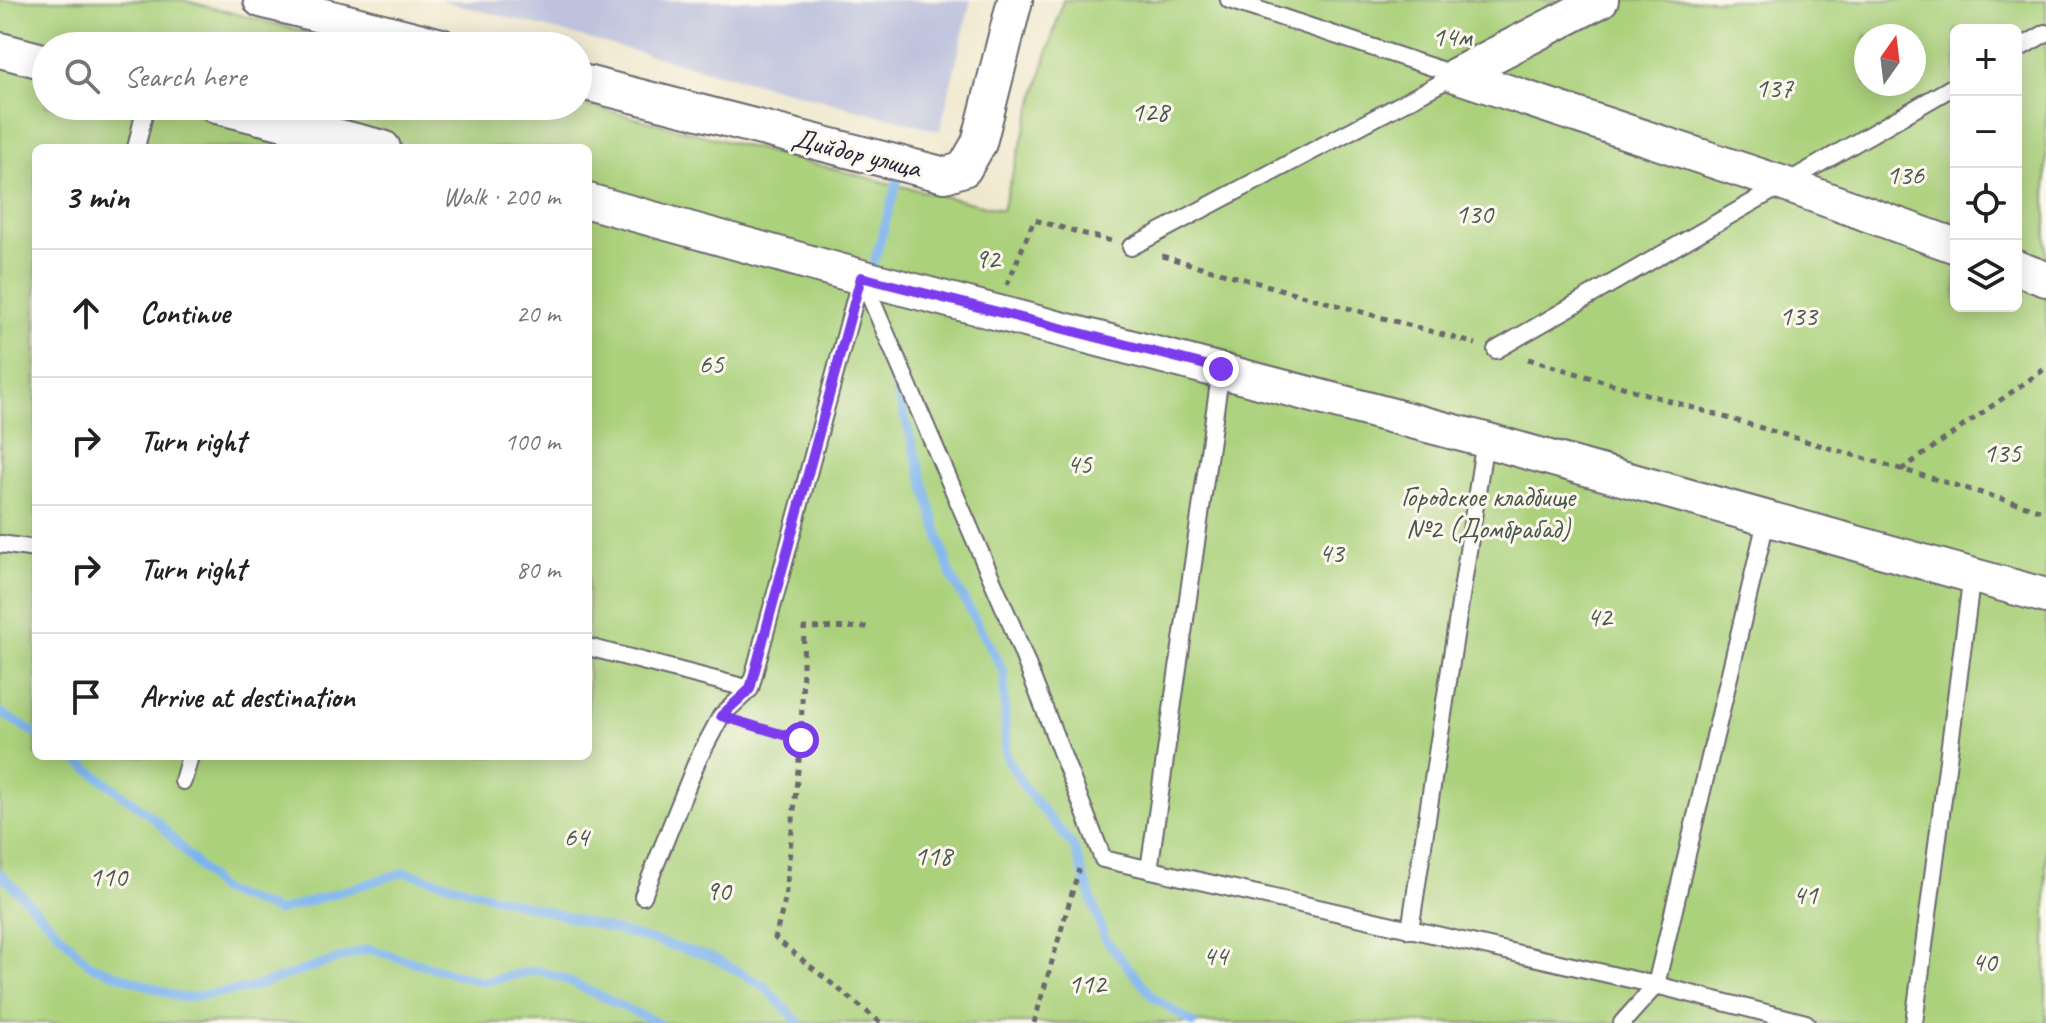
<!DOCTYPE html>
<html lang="en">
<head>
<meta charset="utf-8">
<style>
	body { margin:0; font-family:Caveat,sans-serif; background:#f2f2f2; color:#222 }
	.controls { position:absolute; right:24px; top:24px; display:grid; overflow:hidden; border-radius:12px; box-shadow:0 4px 20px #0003 }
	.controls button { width:72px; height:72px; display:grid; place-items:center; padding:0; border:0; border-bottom:2px solid #e0e0e0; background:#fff; color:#222; font:40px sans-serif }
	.compass { position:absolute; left:1854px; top:24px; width:72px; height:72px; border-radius:50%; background:#fff; box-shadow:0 4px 20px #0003; rotate:14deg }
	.stop { position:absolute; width:24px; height:24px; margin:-18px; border:6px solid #7c3aed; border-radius:50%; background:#fff }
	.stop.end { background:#7c3aed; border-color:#fff; box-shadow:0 2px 8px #0008 }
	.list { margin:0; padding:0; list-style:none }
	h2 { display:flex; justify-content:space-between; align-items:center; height:104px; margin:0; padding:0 32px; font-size:34px }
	h2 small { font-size:26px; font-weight:400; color:#767676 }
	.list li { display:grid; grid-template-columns:52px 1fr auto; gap:24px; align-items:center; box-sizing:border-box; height:128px; padding:0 32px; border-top:2px solid #e0e0e0 }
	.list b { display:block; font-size:30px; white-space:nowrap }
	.list em { font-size:26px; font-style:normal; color:#767676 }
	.icon { flex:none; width:44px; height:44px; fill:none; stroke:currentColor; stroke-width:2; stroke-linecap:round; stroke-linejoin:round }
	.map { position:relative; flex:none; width:2046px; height:1023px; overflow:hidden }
	.search { position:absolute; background:#fff; box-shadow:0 4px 20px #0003; left:32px; top:32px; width:560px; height:88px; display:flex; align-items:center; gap:20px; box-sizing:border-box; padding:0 28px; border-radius:44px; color:#767676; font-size:30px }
	.panel { position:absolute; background:#fff; box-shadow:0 4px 20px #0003; left:32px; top:144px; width:560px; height:616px; border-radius:12px }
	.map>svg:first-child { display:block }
	.industrial { fill:#bec2dd }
	.green { fill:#abd17b; stroke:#667a5b; stroke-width:2; fill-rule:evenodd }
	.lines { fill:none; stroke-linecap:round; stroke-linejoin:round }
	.stream { stroke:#7eb4ed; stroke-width:9 }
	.service-casing { stroke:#6a676e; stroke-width:20 }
	.minor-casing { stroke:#6a676e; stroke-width:38 }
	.path { stroke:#6a676e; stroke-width:5; stroke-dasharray:6 6; stroke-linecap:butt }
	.service { stroke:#fff; stroke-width:16 }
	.minor { stroke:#fff; stroke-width:34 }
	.route { stroke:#7c3aed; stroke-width:10 }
	.labels { text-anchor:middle; stroke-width:6; stroke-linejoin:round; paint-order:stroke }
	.park-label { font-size:28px; fill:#4b574e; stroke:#fbf7ec }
	.street-label { font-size:28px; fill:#22223b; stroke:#fbf7ec }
</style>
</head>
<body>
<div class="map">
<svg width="2046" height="1023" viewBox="0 0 2046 1023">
	<rect width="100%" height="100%" fill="#fbf7ec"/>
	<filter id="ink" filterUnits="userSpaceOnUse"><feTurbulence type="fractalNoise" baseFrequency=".0125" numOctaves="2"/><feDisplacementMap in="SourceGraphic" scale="16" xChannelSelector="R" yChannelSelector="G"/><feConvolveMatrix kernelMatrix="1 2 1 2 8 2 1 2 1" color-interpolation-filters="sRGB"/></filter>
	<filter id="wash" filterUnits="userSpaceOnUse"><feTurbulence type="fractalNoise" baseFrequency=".006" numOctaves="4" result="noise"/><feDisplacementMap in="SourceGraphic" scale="32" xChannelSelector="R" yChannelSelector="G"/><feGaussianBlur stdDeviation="1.8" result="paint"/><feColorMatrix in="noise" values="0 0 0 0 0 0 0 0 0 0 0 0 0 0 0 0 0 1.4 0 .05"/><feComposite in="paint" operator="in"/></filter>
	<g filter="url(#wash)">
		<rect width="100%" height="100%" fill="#f0e8ce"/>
		<path class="industrial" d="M440,0H971L940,131Z"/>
		<path class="green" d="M0,0H183L360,46H46V106H578V103L888,183L1002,210L1063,0H2046V1023H0ZM1956,30H2016V306H1956ZM1866,36H1914V84H1866ZM36,148H588V756H36Z"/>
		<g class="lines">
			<path class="stream" d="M872,269L900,172
				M885,349L950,574L1004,672L1006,756L1026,790L1074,847L1105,939L1153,997L1193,1023
				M0,712L36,734
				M71,756L156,820L220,890L278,911L405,872L712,957L764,986L799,1023
				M0,873L90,965L182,998L247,989L368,949L483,982L536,970L562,978L658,1023"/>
		</g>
	</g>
	<g filter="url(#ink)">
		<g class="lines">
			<defs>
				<path id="service" d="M1229,0L1456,75
					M2016,50L2046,33
					M136,148L146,106
					M1131,247L1456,75
					M862,278L1012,626L1103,859L1656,985L1806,1023
					M1496,350L1956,85
					M0,544L36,549
					M588,647L750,689
					M183,781L190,756
					M1149,870L1221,369
					M643,896L697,761L721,716L750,689L861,277
					M1410,930L1485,440
					M1622,1023L1656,985L1767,517
					M1914,1023L1972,574"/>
				<path id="minor" d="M261,0L441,46
					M0,50L46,62
					M1456,75L1784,184L1956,246
					M1456,75L1601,0
					M578,81L945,175L964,169L979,143L1015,0
					M217,106L383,148
					M588,201L861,277L1485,440L2046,596
					M2016,268L2046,279"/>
			</defs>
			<use href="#service" class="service-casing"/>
			<use href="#minor" class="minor-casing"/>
			<path class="path" d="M1162,256L1476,344
				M1007,285L1034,220L1111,241
				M1528,359L2046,512
				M1901,470L2046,368
				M867,627L804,628L801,740L785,900L775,938L881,1023
				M745,723L801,740
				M1034,1023L1079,869"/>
			<use href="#service" class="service"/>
			<use href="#minor" class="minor"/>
		</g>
	</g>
	<g class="lines" filter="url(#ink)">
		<path class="route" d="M801,740L721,716L750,689L861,277L1221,369"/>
	</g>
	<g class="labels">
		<g class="park-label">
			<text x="1452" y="46">14м</text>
			<text x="1774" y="97">137</text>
			<text x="1150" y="121">128</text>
			<text x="1905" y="184">136</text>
			<text x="1474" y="223">130</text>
			<text x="987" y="268">92</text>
			<text x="1798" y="325">133</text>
			<text x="711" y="373">65</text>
			<text x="2002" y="462">135</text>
			<text x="1079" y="473">45</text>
			<text x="1488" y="506">Городское кладбище<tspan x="1488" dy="32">№2 (Домбрабад)</tspan></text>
			<text x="1331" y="562">43</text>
			<text x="1599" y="626">42</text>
			<text x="576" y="846">64</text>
			<text x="933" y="865">118</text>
			<text x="108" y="886">110</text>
			<text x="718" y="900">90</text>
			<text x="1805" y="904">41</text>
			<text x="1215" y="965">44</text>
			<text x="1984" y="971">40</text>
			<text x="1087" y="993">112</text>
		</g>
		<g class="street-label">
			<text transform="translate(857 152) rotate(14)" y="10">Дийдор улица</text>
		</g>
	</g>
</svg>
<div class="controls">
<button>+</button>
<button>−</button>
<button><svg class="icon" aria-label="locate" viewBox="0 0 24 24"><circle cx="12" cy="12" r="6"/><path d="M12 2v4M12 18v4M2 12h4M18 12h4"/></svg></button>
<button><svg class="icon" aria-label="layers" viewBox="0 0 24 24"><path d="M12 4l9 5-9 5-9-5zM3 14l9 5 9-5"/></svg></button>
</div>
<svg class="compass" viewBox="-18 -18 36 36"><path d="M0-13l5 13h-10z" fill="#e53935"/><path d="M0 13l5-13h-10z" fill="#767676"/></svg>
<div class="stop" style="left:801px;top:740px"></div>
<div class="stop end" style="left:1221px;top:369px"></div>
<div class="search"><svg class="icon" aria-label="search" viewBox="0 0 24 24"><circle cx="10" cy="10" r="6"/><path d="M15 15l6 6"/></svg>Search here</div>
<section class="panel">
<h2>3 min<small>Walk · 200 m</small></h2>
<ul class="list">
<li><svg class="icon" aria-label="ahead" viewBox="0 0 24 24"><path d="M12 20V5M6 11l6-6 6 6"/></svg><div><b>Continue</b></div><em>20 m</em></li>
<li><svg class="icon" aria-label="right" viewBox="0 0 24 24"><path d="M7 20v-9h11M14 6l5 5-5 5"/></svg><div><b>Turn right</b></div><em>100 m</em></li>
<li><svg class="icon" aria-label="right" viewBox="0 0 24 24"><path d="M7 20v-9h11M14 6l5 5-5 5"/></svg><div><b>Turn right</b></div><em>80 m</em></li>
<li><svg class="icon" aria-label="arrive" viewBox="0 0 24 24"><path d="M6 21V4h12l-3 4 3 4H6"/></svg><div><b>Arrive at destination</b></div></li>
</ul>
</section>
</div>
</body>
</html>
